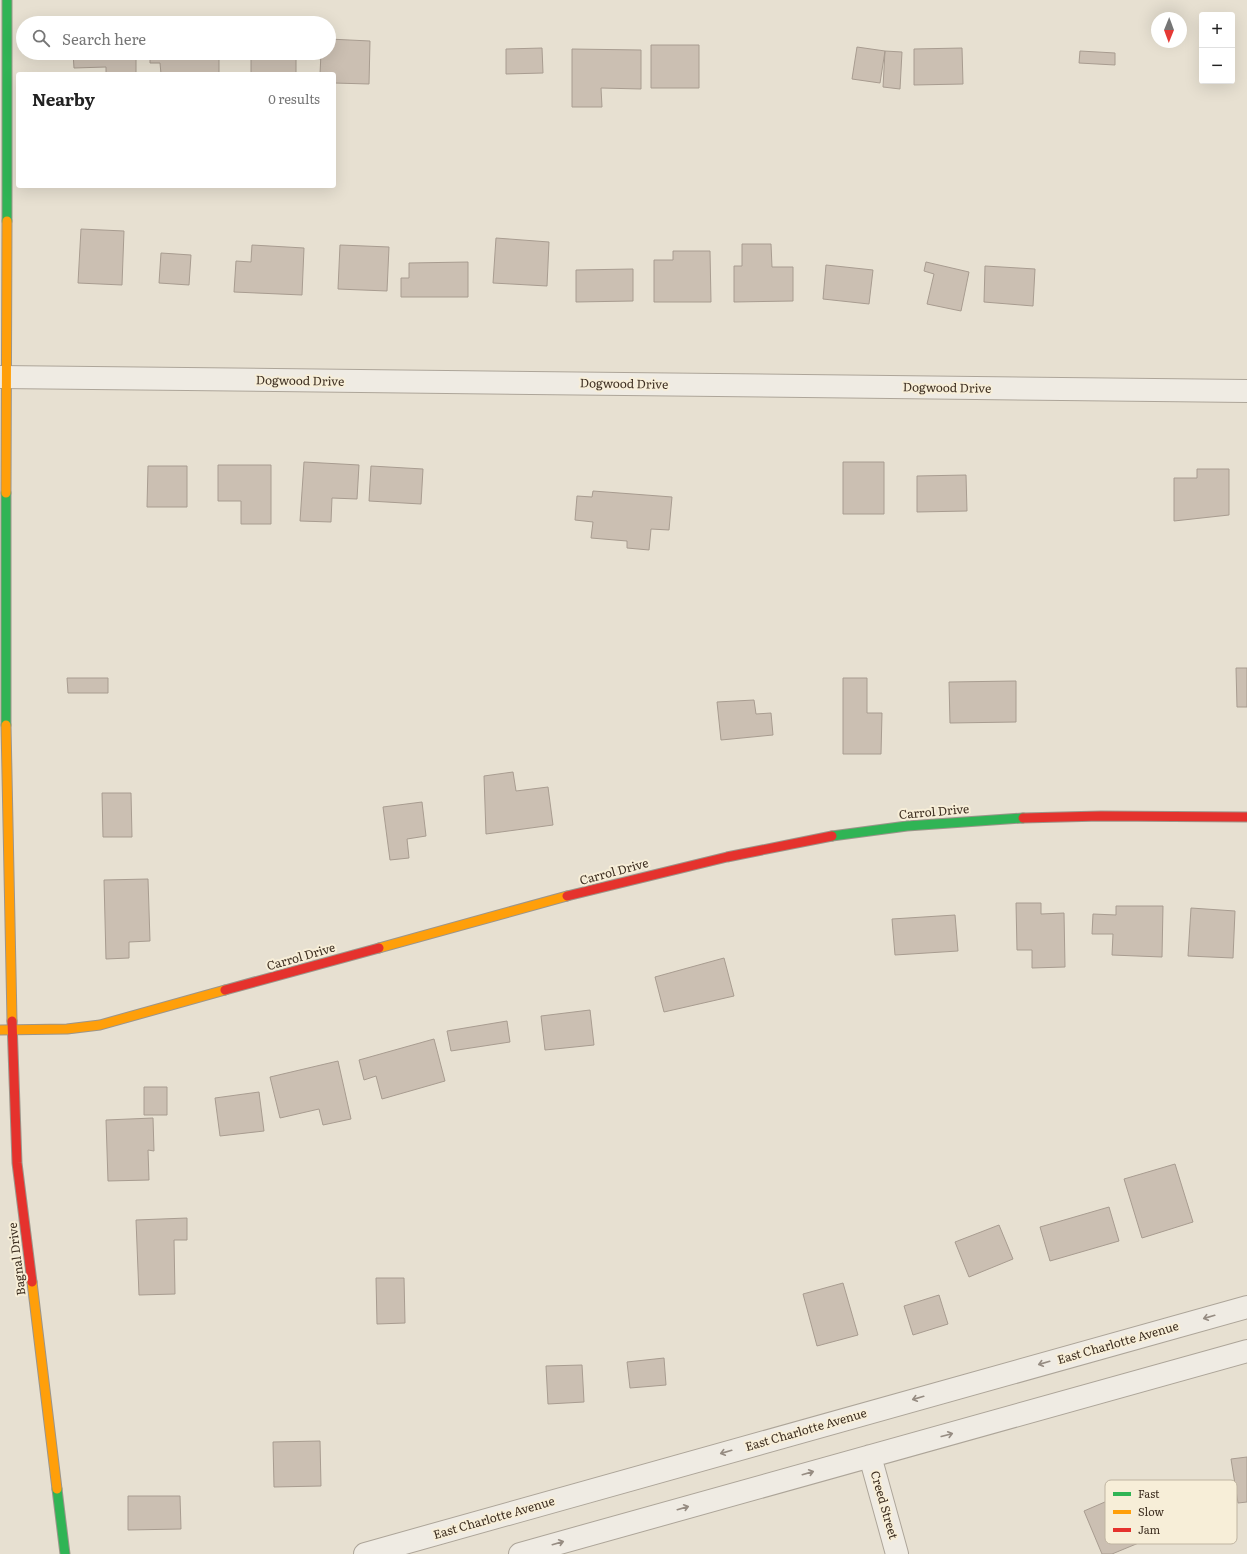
<!DOCTYPE html>
<html lang="en">
<head>
<meta charset="utf-8">
<style>
	body { margin:0; font-family:Literata,serif; background:#f6f6f6; color:#222 }
	.controls { position:absolute; right:12px; top:12px; display:grid; overflow:hidden; border-radius:4px; box-shadow:0 4px 16px #0002 }
	.controls button { width:36px; height:36px; display:grid; place-items:center; padding:0; border:0; border-bottom:1px solid #e0e0e0; background:#fff; color:#222; font:20px sans-serif }
	.compass { position:absolute; left:1151px; top:12px; width:36px; height:36px; border-radius:50%; background:#fff; box-shadow:0 4px 16px #0002; rotate:181deg }
	.list { margin:0; padding:0; list-style:none }
	h2 { display:flex; justify-content:space-between; align-items:center; height:52px; margin:0; padding:0 16px; font-size:17px }
	h2 small { font-size:13px; font-weight:400; color:#767676 }
	.icon { flex:none; width:22px; height:22px; fill:none; stroke:currentColor; stroke-width:2; stroke-linecap:round; stroke-linejoin:round }
	.map { position:relative; flex:none; width:1247px; height:1554px; overflow:hidden }
	.search { position:absolute; background:#fff; box-shadow:0 4px 16px #0002; left:16px; top:16px; width:320px; height:44px; display:flex; align-items:center; gap:10px; box-sizing:border-box; padding:0 14px; border-radius:22px; color:#767676; font-size:15px }
	.panel { position:absolute; background:#fff; box-shadow:0 4px 16px #0002; left:16px; top:72px; width:320px; height:116px; border-radius:4px }
	.map>svg:first-child { display:block }
	.building { fill:#cbbfb2; stroke:#a89c90 }
	.lines { fill:none; stroke-linecap:round; stroke-linejoin:round }
	.street-casing { stroke:#ada599; stroke-width:24 }
	.fast-casing { stroke:#9c958a; stroke-width:11 }
	.slow-casing { stroke:#9c958a; stroke-width:11 }
	.jam-casing { stroke:#9c958a; stroke-width:11 }
	.street { stroke:#efebe3; stroke-width:22 }
	.fast { stroke:#30b455; stroke-width:9 }
	.slow { stroke:#ff9f0a; stroke-width:9 }
	.jam { stroke:#e5322d; stroke-width:9 }
	.oneway { stroke:#968c82 }
	.labels { text-anchor:middle; stroke-width:4; stroke-linejoin:round; paint-order:stroke }
	.street-label { font-size:12px; fill:#3d2e20; stroke:#f7eed8 }
	.key { fill:#f7eed8; stroke:#bfb4a1; stroke-width:1 }
	.key-label { font-size:11px; fill:#3d2e20 }
</style>
</head>
<body>
<div class="map">
<svg width="1247" height="1554" viewBox="0 0 1247 1554">
	<rect width="100%" height="100%" fill="#e7e0d1"/>
	<path class="building" d="M329,39L370,41L369,84L334,83V74H320L321,53H329Z
		M651,45H699V88H651Z
		M857,47L885,51L880,83L852,79Z
		M542,48L543,73L506,74V49Z
		M962,48L963,84L914,85V49Z
		M572,49L641,50V89L601,88L602,107H572Z
		M885,51L902,52L900,89L883,87Z
		M1080,51L1115,53V65L1079,63Z
		M73,53H136V74H106V67L74,68Z
		M150,53H219V74H161L160,63H150Z
		M251,53H296V74H251Z
		M81,229L124,231L122,285L78,283Z
		M496,238L549,242L547,286L493,283Z
		M742,244H771L772,267H793V301L734,302V266H742Z
		M252,245L304,248L302,295L234,292L236,261L251,262Z
		M340,245L389,247L387,291L338,289Z
		M673,251H710L711,302H654V260H673Z
		M161,253L191,255L189,285L159,283Z
		M468,262V297H401V278H409V263Z
		M926,262L969,272L961,311L927,304L934,274L924,271Z
		M826,265L873,270L869,304L823,299Z
		M985,266L1035,269L1033,306L984,302Z
		M633,269V301L576,302V270Z
		M304,462L359,465L357,499L332,498L331,522L300,521Z
		M843,462H884V514H843Z
		M218,465H271V524H241V501H218Z
		M148,466H187V507H147Z
		M371,466L423,469L421,504L369,501Z
		M1197,469H1229V515L1174,521V478H1197Z
		M966,475L967,511L917,512V476Z
		M593,491L672,497L669,530L651,529L649,550L627,548V541L591,538L593,522L575,520L577,496L592,497Z
		M1236,668H1247V707H1237Z
		M67,678H108V693H68Z
		M843,678H867V713H882L881,754H843Z
		M1016,681V722L950,723L949,682Z
		M754,700L756,714L771,713L773,735L721,740L717,702Z
		M513,772L516,791L548,787L553,825L486,834L484,776Z
		M102,793H131L132,837H103Z
		M422,802L426,836L407,839L409,858L390,860L383,807Z
		M148,879L150,941L129,942V958L106,959L104,880Z
		M1016,903H1041V914L1064,913L1065,967L1032,968V950H1017Z
		M1116,906H1163L1162,957L1112,955L1113,934H1092L1093,914L1116,915Z
		M1191,908L1235,911L1233,958L1188,956Z
		M955,915L958,951L895,955L892,919Z
		M724,958L734,996L664,1012L655,977Z
		M590,1010L594,1045L545,1050L541,1016Z
		M507,1021L510,1042L451,1051L447,1031Z
		M434,1039L445,1081L382,1099L376,1076L364,1080L359,1060Z
		M338,1061L351,1119L323,1125L319,1109L280,1118L270,1077Z
		M144,1087H167V1115H144Z
		M259,1092L264,1131L220,1136L215,1098Z
		M153,1118L154,1151L148,1150L149,1180L108,1181L106,1120Z
		M1175,1164L1193,1222L1142,1238L1124,1179Z
		M1109,1207L1119,1241L1050,1261L1040,1227Z
		M187,1218V1240H174L175,1294L139,1295L136,1220Z
		M999,1225L1013,1259L969,1277L955,1242Z
		M376,1278H404L405,1323L377,1324Z
		M843,1283L858,1335L817,1346L803,1294Z
		M939,1295L948,1324L913,1335L904,1306Z
		M664,1358L666,1385L630,1388L627,1362Z
		M582,1365L584,1402L548,1404L546,1366Z
		M320,1441L321,1486L274,1487L273,1442Z
		M1247,1457V1502L1238,1503L1231,1459Z
		M1149,1483L1170,1530L1112,1554H1102L1084,1511Z
		M128,1496H180L181,1529L128,1530Z"/>
	<g class="lines">
		<defs>
			<path id="street" d="M0,377L1247,391
				M870,1456L897,1554
				M365,1554L1247,1307
				M520,1554L1247,1351"/>
			<path id="fast" d="M7,221V0
				M6,725V493
				M832,836L907,826L1023,818
				M57,1489L65,1554"/>
			<path id="slow" d="M6,493L7,221
				M6,725L12,1021
				M379,948L567,896
				M0,1030L67,1029L100,1025L225,990
				M32,1282L57,1489"/>
			<path id="jam" d="M1023,818L1101,816L1247,817
				M567,896L727,857L832,836
				M225,990L379,948
				M12,1021L17,1163L32,1282"/>
		</defs>
		<use href="#street" class="street-casing"/>
		<use href="#fast" class="fast-casing"/>
		<use href="#slow" class="slow-casing"/>
		<use href="#jam" class="jam-casing"/>
		<use href="#street" class="street"/>
		<use href="#fast" class="fast"/>
		<use href="#slow" class="slow"/>
		<use href="#jam" class="jam"/>
	</g>
	<defs><path id="oneway-shaft" d="M-6 0H5M1.5-3L5.5 0L1.5 3" fill="none" stroke-width="1.6" stroke-linecap="round" stroke-linejoin="round"/></defs>
	<g class="oneway">
		<use href="#oneway-shaft" transform="translate(1209 1317) rotate(164)"/>
		<use href="#oneway-shaft" transform="translate(1044 1363) rotate(164)"/>
		<use href="#oneway-shaft" transform="translate(918 1398) rotate(164)"/>
		<use href="#oneway-shaft" transform="translate(947 1435) rotate(-15)"/>
		<use href="#oneway-shaft" transform="translate(726 1452) rotate(164)"/>
		<use href="#oneway-shaft" transform="translate(808 1473) rotate(-16)"/>
		<use href="#oneway-shaft" transform="translate(683 1508) rotate(-16)"/>
		<use href="#oneway-shaft" transform="translate(558 1543) rotate(-16)"/>
	</g>
	<g class="labels">
		<g class="street-label">
			<text transform="translate(300 381) rotate(1)" y="4">Dogwood Drive</text>
			<text transform="translate(624 384) rotate(1)" y="4">Dogwood Drive</text>
			<text transform="translate(947 388) rotate(1)" y="4">Dogwood Drive</text>
			<text transform="translate(934 812) rotate(-5)" y="4">Carrol Drive</text>
			<text transform="translate(614 872) rotate(-15)" y="4">Carrol Drive</text>
			<text transform="translate(301 957) rotate(-16)" y="4">Carrol Drive</text>
			<text transform="translate(17 1259) rotate(-97)" y="4">Bagnal Drive</text>
			<text transform="translate(1118 1343) rotate(-16)" y="4">East Charlotte Avenue</text>
			<text transform="translate(806 1430) rotate(-16)" y="4">East Charlotte Avenue</text>
			<text transform="translate(884 1505) rotate(74)" y="4">Creed Street</text>
			<text transform="translate(494 1518) rotate(-16)" y="4">East Charlotte Avenue</text>
		</g>
	</g>
	<rect x="1105" y="1480" width="132" height="64" rx="6" class="key"/>
	<rect x="1113" y="1492" width="18" height="4" fill="#30b455"/>
	<rect x="1113" y="1510" width="18" height="4" fill="#ff9f0a"/>
	<rect x="1113" y="1528" width="18" height="4" fill="#e5322d"/>
	<g class="key-label">
		<text x="1138" y="1498">Fast</text>
		<text x="1138" y="1516">Slow</text>
		<text x="1138" y="1534">Jam</text>
	</g>
</svg>
<div class="controls">
<button>+</button>
<button>−</button>
</div>
<svg class="compass" viewBox="-18 -18 36 36"><path d="M0-13l5 13h-10z" fill="#e53935"/><path d="M0 13l5-13h-10z" fill="#767676"/></svg>
<div class="search"><svg class="icon" aria-label="search" viewBox="0 0 24 24"><circle cx="10" cy="10" r="6"/><path d="M15 15l6 6"/></svg>Search here</div>
<section class="panel">
<h2>Nearby<small>0 results</small></h2>
<ul class="list">
</ul>
</section>
</div>
</body>
</html>
